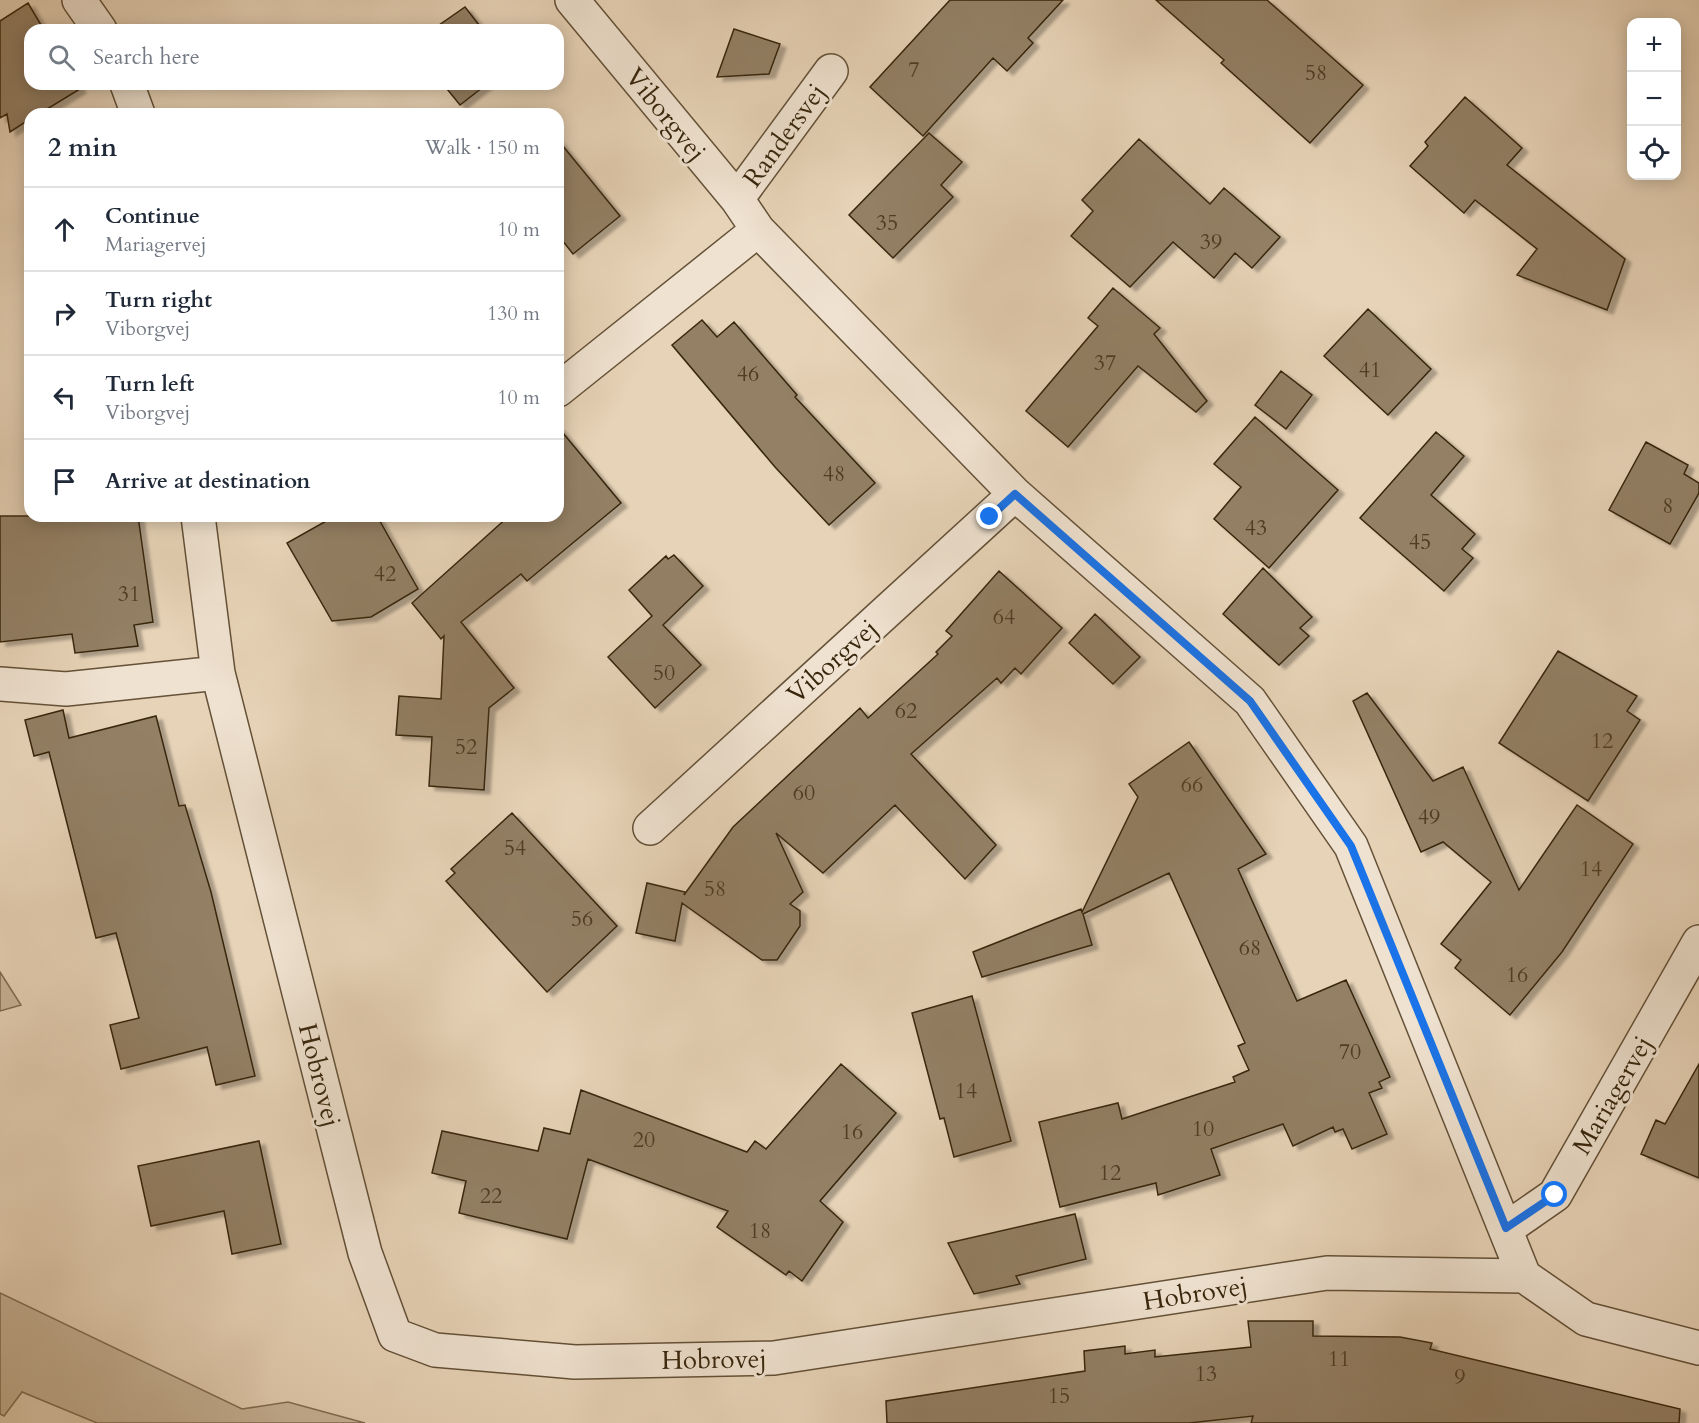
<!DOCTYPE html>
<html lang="en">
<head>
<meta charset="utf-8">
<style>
	body { margin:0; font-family:Cardo,serif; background:#f2f2f3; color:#1f2937 }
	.controls { position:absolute; right:18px; top:18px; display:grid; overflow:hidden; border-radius:12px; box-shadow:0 3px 15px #0003 }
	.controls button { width:54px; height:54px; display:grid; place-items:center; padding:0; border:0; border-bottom:2px solid #e0e1e3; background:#fff; color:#1f2937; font:30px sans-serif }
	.stop { position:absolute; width:18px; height:18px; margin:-14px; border:4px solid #1a73e8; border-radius:50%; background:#fff }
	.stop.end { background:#1a73e8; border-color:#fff; box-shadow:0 2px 6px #0008 }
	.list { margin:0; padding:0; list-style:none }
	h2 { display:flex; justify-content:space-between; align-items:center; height:78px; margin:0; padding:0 24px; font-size:26px }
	h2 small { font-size:20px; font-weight:400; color:#747a83 }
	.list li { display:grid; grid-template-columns:39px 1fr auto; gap:18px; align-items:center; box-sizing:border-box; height:84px; padding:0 24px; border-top:2px solid #e0e1e3 }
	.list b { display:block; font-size:22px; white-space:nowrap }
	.list p { margin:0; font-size:20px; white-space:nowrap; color:#747a83 }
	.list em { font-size:20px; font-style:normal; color:#747a83 }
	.icon { flex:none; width:33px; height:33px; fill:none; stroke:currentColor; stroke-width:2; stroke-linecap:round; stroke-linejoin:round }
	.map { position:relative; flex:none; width:1699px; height:1423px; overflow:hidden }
	.search { position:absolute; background:#fff; box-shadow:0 3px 15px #0003; left:24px; top:24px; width:540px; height:66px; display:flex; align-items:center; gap:15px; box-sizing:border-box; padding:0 21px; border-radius:18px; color:#747a83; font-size:22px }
	.panel { position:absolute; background:#fff; box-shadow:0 3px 15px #0003; left:24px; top:108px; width:540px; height:414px; border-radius:18px }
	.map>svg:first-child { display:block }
	.green { fill:#c9b69a; stroke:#806e54; stroke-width:1.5 }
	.building { fill:#938065; stroke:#38260d; stroke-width:1.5; filter:url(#shadow) }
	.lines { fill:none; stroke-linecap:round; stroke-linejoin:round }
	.street-casing { stroke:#645138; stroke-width:36 }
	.street { stroke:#efe2d0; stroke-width:33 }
	.route { stroke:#1a73e8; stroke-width:8 }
	.labels { text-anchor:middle; stroke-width:6; stroke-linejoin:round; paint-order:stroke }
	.number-label { font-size:22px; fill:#4f3c23 }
	.street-label { font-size:26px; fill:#38260d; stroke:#efe2d0 }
</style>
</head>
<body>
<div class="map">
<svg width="1699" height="1423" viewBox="0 0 1699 1423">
	<defs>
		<filter id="shadow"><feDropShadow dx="6" dy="4" stdDeviation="1.5" flood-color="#0004"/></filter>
	</defs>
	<rect width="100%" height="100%" fill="#e7d3b7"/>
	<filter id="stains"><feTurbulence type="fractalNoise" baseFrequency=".00333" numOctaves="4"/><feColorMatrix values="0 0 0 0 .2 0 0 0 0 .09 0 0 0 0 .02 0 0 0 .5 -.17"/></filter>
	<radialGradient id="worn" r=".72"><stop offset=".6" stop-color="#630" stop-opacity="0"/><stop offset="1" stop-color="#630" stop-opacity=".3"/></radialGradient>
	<path class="green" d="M0,972L21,1005L0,1011Z
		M0,1293L242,1409L288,1402L365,1423H97L22,1392L4,1416L0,1414Z"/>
	<path class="building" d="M950,0H1063L1028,38L1033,43L1007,71L993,58L923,136L870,87Z
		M1156,0H1267L1363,85L1310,143L1221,63L1224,60Z
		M28,3L44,30H30V84H77L80,89L39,114H30V119L10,132L7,114L0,118V21Z
		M465,7L483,30H432Z
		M734,29L780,44L769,74L717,77Z
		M443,84H487L460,105Z
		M1465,97L1522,148L1507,165L1625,259L1607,310L1517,275L1537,249L1475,200L1464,213L1410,166L1428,146L1425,142Z
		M929,133L962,162L941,185L953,197L893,258L849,215Z
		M1139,139L1210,204L1224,188L1280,237L1252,268L1235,253L1214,278L1173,242L1130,287L1071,236L1093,211L1082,200Z
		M558,140L620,216L573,254L558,235Z
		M1113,288L1160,328L1154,334L1207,401L1196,412L1138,366L1068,447L1026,411L1098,326L1088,318Z
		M1368,309L1431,369L1388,415L1324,356Z
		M702,320L717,337L734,322L797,395L795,397L875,483L829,525L775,467L672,345Z
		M1281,371L1312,395L1286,429L1255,405Z
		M1255,417L1338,490L1269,568L1214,519L1241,487L1214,464Z
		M558,427L621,503L527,581L521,574L461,622L514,688L489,708L484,790L429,786L432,737L396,735L399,696L441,699L444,636L441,639L412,603L509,516H558Z
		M1436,432L1464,456L1431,495L1475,534L1462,549L1473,558L1444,591L1360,518Z
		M1646,442L1688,465L1684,474L1699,483V493L1670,544L1609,510Z
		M0,516H138L153,622L134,625L138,646L75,653L72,634L0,642Z
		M335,516H377L418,589L371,617L332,621L287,543Z
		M674,555L703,586L663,625L701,665L655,708L608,657L652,616L629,590L666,556L668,559Z
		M1263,568L1312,617L1300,628L1309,636L1279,665L1223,614Z
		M999,571L1062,628L1021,674L1015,668L1001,683L997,678L911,754L996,845L965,879L895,805L823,873L776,833L803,892L790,904L800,911V926L777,960H762L682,903L675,941L636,933L647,883L685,892L684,895L733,827L860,708L868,718L938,654L936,652L952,636L946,631Z
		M1095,614L1140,657L1113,684L1069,643Z
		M1558,651L1637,696L1627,711L1640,720L1588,801L1499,743Z
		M1367,693L1433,781L1463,767L1519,890L1577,805L1633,844L1562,952L1510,1015L1455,968L1461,960L1441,944L1491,882L1443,842L1421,852L1353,701Z
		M63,710L69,738L156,716L179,806L185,805L211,892L255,1076L216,1085L207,1047L121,1069L110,1025L139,1018L116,933L96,938L49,752L34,756L25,720Z
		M1189,742L1266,854L1238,869L1297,1001L1346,980L1390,1077L1379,1082L1382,1088L1369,1093L1387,1134L1352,1149L1343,1129L1335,1132L1333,1127L1293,1146L1283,1124L1211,1149L1220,1175L1158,1195L1156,1183L1060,1207L1039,1122L1118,1103L1122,1119L1235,1082L1233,1077L1249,1070L1238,1046L1245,1043L1169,873L1083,914L1092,945L982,977L973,952L1081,909L1082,912L1138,797L1129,784Z
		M512,813L617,926L547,992L446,881L455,873L451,869Z
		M972,996L1011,1141L954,1157L944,1118L940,1119L912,1013Z
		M841,1064L896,1113L820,1201L843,1222L802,1281L789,1271L786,1275L717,1227L728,1211L588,1159L567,1239L459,1213L466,1181L432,1173L442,1131L538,1151L544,1128L570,1134L581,1090L747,1152L755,1141L766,1149Z
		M1699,1064V1178L1641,1154L1656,1120L1665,1124Z
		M259,1141L281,1244L232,1254L224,1211L151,1226L138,1166Z
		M1075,1214L1086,1259L1016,1276L1020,1284L974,1294L948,1243Z
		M1248,1321H1313V1336L1400,1337L1432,1343L1430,1349L1680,1409L1679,1423H1251L1253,1416L1189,1423H887L886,1401L1085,1371L1084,1351L1125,1346V1354L1155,1350V1357L1251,1347Z"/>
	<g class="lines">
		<defs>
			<path id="street" d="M79,0L100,30
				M572,0L737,199L758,230L1015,494L1250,701L1351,846L1524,1276
				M127,84L138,114
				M737,199L831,71
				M558,390L758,230
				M198,516L218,673L365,1253L395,1335L435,1350L575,1362L774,1358L1327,1273L1524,1276L1586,1319L1699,1348
				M0,684L66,689L218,673
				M650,828L1015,494
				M1506,1229L1555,1195L1699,942"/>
		</defs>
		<use href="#street" class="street-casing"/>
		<use href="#street" class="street"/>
	</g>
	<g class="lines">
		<path class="route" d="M990,517L1015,494L1250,701L1351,846L1506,1228L1555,1195"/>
	</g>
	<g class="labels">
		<g class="number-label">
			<text x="914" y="77">7</text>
			<text x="1316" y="80">58</text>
			<text x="887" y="230">35</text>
			<text x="1211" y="249">39</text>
			<text x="1105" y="370">37</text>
			<text x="1370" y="377">41</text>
			<text x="748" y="381">46</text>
			<text x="834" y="481">48</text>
			<text x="1668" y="513">8</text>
			<text x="1256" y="535">43</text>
			<text x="1420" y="549">45</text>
			<text x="385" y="581">42</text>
			<text x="129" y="601">31</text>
			<text x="1004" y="624">64</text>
			<text x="664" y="680">50</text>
			<text x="906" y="718">62</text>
			<text x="1602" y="748">12</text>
			<text x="466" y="754">52</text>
			<text x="1192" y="792">66</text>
			<text x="804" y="800">60</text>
			<text x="1429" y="824">49</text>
			<text x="515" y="855">54</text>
			<text x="1591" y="876">14</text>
			<text x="715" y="896">58</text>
			<text x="582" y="926">56</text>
			<text x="1250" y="955">68</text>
			<text x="1517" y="982">16</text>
			<text x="1350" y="1059">70</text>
			<text x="966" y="1098">14</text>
			<text x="1203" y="1136">10</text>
			<text x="852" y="1139">16</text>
			<text x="644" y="1147">20</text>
			<text x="1110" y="1180">12</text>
			<text x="491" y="1203">22</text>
			<text x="760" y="1238">18</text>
			<text x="1339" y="1366">11</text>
			<text x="1206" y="1381">13</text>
			<text x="1460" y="1384">9</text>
			<text x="1059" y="1403">15</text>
		</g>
		<g class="street-label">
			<text transform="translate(666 114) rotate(51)" y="9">Viborgvej</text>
			<text transform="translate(784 135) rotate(-54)" y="9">Randersvej</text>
			<text transform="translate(832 661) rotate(-42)" y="9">Viborgvej</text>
			<text transform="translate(320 1075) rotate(76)" y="9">Hobrovej</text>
			<text transform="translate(1612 1095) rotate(-60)" y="9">Mariagervej</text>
			<text transform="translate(1195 1293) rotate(-9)" y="9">Hobrovej</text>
			<text transform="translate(714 1359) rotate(-1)" y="9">Hobrovej</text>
		</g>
	</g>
	<rect width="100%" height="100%" filter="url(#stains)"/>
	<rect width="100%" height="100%" fill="url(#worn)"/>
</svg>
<div class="controls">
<button>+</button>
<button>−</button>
<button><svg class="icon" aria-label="locate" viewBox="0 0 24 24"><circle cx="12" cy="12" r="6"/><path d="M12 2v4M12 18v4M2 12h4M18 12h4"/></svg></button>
</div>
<div class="stop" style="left:1555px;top:1195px"></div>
<div class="stop end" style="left:990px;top:517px"></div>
<div class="search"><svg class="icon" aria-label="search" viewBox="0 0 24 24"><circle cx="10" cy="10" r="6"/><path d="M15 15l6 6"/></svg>Search here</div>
<section class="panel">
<h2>2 min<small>Walk · 150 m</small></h2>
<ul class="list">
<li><svg class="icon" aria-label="ahead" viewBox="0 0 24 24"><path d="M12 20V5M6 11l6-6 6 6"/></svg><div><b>Continue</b><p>Mariagervej</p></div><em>10 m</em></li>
<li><svg class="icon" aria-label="right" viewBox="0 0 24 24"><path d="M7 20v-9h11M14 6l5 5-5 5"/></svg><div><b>Turn right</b><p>Viborgvej</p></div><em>130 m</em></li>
<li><svg class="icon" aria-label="left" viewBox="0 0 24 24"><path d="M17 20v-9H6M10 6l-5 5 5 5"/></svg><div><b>Turn left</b><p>Viborgvej</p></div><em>10 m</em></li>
<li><svg class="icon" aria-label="arrive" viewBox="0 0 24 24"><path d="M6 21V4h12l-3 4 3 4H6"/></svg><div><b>Arrive at destination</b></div></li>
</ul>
</section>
</div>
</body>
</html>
